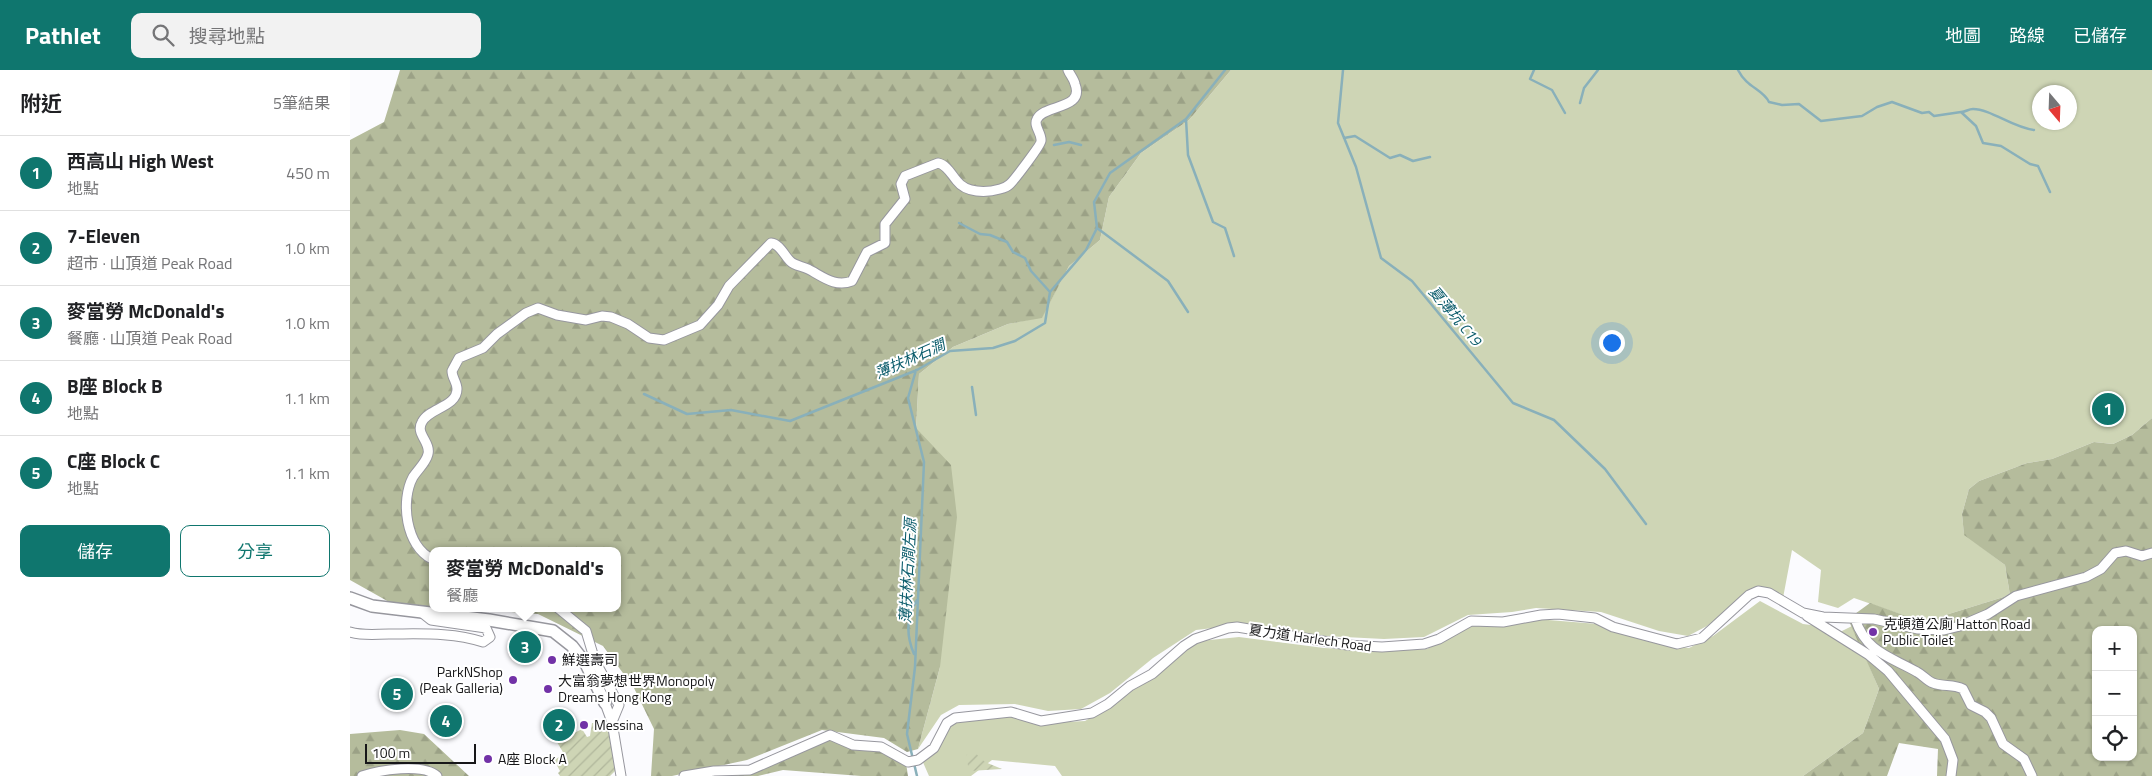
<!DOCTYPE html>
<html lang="zh-TW">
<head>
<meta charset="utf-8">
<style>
	body { margin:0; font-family:"Titillium Web","Noto Sans TC",sans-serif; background:#f2f2f2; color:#202124 }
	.controls { position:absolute; right:15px; bottom:15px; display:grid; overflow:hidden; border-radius:10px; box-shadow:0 1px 4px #0004 }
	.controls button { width:45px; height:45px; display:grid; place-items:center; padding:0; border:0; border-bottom:1px solid #e0e0e0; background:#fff; color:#202124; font:25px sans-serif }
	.compass { position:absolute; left:1682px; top:15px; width:45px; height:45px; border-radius:50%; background:#fff; box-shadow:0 1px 4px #0004; rotate:161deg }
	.scale { position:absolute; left:15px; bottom:12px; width:111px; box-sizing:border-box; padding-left:5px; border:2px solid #171719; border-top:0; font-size:14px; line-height:18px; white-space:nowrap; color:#171719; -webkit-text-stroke:4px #fff; paint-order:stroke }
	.you { position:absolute; left:1261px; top:272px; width:18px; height:18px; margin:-12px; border:4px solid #fff; border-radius:50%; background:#1a73e8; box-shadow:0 0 0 8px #1a73e833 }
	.badge { display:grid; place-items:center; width:32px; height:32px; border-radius:50%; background:#0f766e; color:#fff; font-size:16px; font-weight:700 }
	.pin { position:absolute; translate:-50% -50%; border:2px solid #fff; box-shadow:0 1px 5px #0006 }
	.popup { position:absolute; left:79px; top:477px; width:192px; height:65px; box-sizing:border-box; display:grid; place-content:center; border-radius:10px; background:#fff; filter:drop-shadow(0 1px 4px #0005); font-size:16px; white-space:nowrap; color:#757577 }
	.popup b { font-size:19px; color:#202124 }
	.popup::after { content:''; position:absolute; left:50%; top:100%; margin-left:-10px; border:10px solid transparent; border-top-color:#fff }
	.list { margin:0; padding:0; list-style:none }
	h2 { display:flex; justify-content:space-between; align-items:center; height:65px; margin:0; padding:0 20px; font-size:21px }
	h2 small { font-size:16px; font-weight:400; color:#757577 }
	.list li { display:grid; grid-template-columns:32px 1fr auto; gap:15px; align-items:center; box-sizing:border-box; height:75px; padding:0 20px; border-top:1px solid #e0e0e0 }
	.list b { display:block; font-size:19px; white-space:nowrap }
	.list p { margin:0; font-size:16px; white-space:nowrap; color:#757577 }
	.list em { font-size:16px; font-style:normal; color:#757577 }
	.actions { display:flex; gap:10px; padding:15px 20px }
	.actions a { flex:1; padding:11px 0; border:1px solid #0f766e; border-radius:10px; text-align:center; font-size:18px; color:#0f766e }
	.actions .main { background:#0f766e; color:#fff }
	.icon { flex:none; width:28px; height:28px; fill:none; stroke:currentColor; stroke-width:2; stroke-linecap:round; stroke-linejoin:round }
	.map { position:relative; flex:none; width:1802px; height:706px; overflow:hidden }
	header { display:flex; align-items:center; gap:30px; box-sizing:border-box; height:70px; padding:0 25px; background:#0f766e; color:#fff }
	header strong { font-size:24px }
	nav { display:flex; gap:28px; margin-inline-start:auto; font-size:18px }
	.search { width:350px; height:45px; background:#f2f2f2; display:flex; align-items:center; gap:12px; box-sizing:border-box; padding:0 18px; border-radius:10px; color:#757577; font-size:19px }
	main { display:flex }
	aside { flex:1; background:#fff }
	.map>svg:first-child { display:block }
	.grass { fill:#ced5b5; fill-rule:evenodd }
	.forest { fill:url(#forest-firs); fill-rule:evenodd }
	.garden { fill:url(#garden-furrows) }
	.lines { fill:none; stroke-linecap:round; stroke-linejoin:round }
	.stream { stroke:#89b0ba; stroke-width:2.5 }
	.minor-casing { stroke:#97979e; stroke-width:11 }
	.major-casing { stroke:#97979e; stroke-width:14 }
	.minor { stroke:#fff; stroke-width:9 }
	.major { stroke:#fff; stroke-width:11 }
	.poi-dot { fill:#7232a7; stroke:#fff; stroke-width:2 }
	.labels { text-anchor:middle; stroke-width:4; stroke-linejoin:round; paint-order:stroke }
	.poi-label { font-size:14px; fill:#171719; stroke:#fff; text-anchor:start }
	.street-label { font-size:14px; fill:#171719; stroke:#fff }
	.water-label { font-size:15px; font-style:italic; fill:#0c5d6c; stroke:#fff }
</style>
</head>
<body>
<header>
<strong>Pathlet</strong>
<div class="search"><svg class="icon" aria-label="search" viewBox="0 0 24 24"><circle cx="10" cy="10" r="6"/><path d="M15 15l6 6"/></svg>搜尋地點</div>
<nav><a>地圖</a><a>路線</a><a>已儲存</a></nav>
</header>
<main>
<aside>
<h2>附近<small>5筆結果</small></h2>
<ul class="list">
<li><span class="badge">1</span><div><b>西高山 High West</b><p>地點</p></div><em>450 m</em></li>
<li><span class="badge">2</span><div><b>7-Eleven</b><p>超市 · 山頂道 Peak Road</p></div><em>1.0 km</em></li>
<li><span class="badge">3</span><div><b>麥當勞 McDonald's</b><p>餐廳 · 山頂道 Peak Road</p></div><em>1.0 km</em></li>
<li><span class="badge">4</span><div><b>B座 Block B</b><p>地點</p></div><em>1.1 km</em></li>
<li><span class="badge">5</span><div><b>C座 Block C</b><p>地點</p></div><em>1.1 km</em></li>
</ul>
<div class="actions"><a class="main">儲存</a><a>分享</a></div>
</aside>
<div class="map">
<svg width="1802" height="706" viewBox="0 0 1802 706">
	<defs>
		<pattern id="forest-firs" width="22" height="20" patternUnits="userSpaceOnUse" patternTransform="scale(1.25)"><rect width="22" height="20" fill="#b5bc9c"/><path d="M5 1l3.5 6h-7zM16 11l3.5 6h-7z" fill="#9ba186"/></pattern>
		<pattern id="garden-furrows" width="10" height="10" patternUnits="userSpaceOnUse" patternTransform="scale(1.25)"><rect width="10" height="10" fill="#ced5b5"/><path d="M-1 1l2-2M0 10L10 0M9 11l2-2" fill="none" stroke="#b0b69b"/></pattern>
	</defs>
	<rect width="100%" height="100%" fill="#fbfbfe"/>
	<path class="grass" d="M881,0H1802V348L1782,365L1763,374L1744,372L1702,389L1677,393L1629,411L1619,419L1612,444L1614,464L1655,495L1660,525L1573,552L1504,528L1488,538L1468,532L1471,500L1442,480L1433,528L1408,517L1357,556L1338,566L1309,561L1251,542L1186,538L1162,542L1118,545L1074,567L1034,569L975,566L889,555L846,560L803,588L760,623L731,639L698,641L665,634L609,635L591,645L568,679L590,597L566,358L569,304L603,277L658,254L692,247L719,196L750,170L759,127L791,83L839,50ZM1690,22H1720V52H1690Z
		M1410,531L1453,554L1468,556L1484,565L1502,556L1529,619L1513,663L1453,706H712L705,696L642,690L621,706H579L572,690L579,688L599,654L612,647L664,646L698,653L735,651L766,633L811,598L850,571L889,567L974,578L1034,581L1077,579L1121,556L1186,549L1248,554L1306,573L1339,578L1363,566Z"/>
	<path class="forest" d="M50,0H881L839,50L791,83L759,127L750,170L719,196L692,248L658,254L603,277L569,304L566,358L601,395L607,447L590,597L568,679L557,682L534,668L472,660L397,690L322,706H301L304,659L284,618L253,576L188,544L104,538H268V481H82V538L48,537L0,510V70L34,52Z
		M1802,348V706H1587L1588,679L1549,673L1537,706H1453L1513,663L1529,619L1498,549L1520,533L1573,552L1660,525L1655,495L1614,465L1612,444L1619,419L1629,411L1677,393L1702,389L1744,372L1763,374L1782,365ZM1746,560H1783V687H1746Z
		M50,660L74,664L119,706H87L79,700L77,706H0V664Z
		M472,668L531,676L556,693L558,706H511L433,700L408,706H358L399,698Z"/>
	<path class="garden" d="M255,648H259L267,699L260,706H210L208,703L210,701L204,690L214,684L207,672L232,659L237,667L240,666L242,653H254Z
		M624,682L635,692L652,699L619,701L616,685Z"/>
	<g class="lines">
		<path class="stream" d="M993,0L988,53L1006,97L1031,188L1062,211L1163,333L1204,350L1255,399L1296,454
			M1184,0L1180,9L1202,20L1215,43
			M1388,0C1397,18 1413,19 1419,32L1432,35L1449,34L1471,51L1512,46L1527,37L1542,32L1572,43L1579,42L1584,46L1611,42L1626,56L1633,73L1651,76L1680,94L1688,96L1700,122
			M1230,33L1234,18L1248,0
			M1611,42C1616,42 1618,39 1623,39C1641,39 1663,58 1684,60
			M836,49L838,85L863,152L875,158L884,186
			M994,68L1005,66L1040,88L1050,85L1063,91L1080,87
			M704,75L719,72L731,75
			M609,153L630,164L640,165L657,172L663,182L675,188L681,201L700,222
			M747,158L818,211L838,242
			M566,300L558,328L574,392L565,597L557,664L567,706
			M622,317L626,345
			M294,324L337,344L381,340L440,351L567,300L600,281L643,278L665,271L695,253L700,222L736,180L747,158L744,132L760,103L836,49L875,0
			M564,584C556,565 556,547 567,530"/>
		<defs>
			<path id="minor" d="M82,489C56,476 50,431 63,407C68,399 76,393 78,384C81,372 65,364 72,352C79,338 107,337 107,319C107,312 102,308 102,301L109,288L133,278L147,264L176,243L188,238L207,245L236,250L252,246L261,247L278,254L299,268L314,270L350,255L368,235L379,216L421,173C430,174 434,185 440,191C445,196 452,196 458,199C472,206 485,218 502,211L517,182L535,173V154L555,129L551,114L555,106L588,93C597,95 601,104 607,111C616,123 636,123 650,119C654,118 657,117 660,114C665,109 691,75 691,71C692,63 683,56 687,49C694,34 735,40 725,14C724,9 720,5 718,0
				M208,538L236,561L245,591L269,635L262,652
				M1457,546L1519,585L1538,601L1595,669L1603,690L1601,706
				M1505,549C1517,583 1539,586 1567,602C1573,605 1577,611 1583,613C1593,617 1603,614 1613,619L1621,635L1635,642L1641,648L1653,674L1674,689L1682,706
				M0,562C13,566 26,564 39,564C71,564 103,562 133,572L140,567L136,558L81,550L71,542
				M255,633L262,652L271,706
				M12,706C29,700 73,693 87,706
				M334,706L364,701L400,700L480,665L503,675L531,677L558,692L568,690L584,678L597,653L605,648L661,642L691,651L742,643L758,634L780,616L802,604L834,576L845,569L878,558L887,557L997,575L1032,577L1074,574L1089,569L1121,551L1153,552L1191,545L1208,544L1245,548L1263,557L1327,574L1352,568L1399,525L1408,521L1419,523L1453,543L1473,547L1524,549L1568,559L1594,560L1610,556L1638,544L1666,526L1736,507L1751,499L1765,483L1776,481L1792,486L1802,483"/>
			<path id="major" d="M0,528L22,536L139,550L203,561L222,576L236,594L255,633"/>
		</defs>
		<use href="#minor" class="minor-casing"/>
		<use href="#major" class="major-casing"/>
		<use href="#minor" class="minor"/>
		<use href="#major" class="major"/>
	</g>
	<g class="poi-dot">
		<circle cx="1523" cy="562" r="5"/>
		<circle cx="202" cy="590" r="5"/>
		<circle cx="163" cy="610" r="5"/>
		<circle cx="198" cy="619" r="5"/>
		<circle cx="234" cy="655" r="5"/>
		<circle cx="138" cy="689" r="5"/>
	</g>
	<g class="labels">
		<g class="poi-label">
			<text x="1533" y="559">克頓道公廁 Hatton Road<tspan x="1533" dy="16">Public Toilet</tspan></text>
			<text x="212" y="595">鮮選壽司</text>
			<text x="153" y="607" text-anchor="end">ParkNShop<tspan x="153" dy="16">(Peak Galleria)</tspan></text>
			<text x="208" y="616">大富翁夢想世界Monopoly<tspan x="208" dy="16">Dreams Hong Kong</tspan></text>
			<text x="244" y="660">Messina</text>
			<text x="148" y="694">A座 Block A</text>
		</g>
		<g class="street-label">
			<text transform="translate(960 568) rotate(8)" y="5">夏力道 Harlech Road</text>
		</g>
		<g class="water-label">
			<text transform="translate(1105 246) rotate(50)" y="5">夏薄坑 C19</text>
			<text transform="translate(560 289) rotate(-24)" y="5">薄扶林石澗</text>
			<text transform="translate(558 501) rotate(-87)" y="5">薄扶林石澗左源</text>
		</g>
	</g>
</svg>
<div class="controls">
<button>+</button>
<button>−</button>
<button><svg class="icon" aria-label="locate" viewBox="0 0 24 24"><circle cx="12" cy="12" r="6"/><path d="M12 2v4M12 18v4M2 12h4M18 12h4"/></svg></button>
</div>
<svg class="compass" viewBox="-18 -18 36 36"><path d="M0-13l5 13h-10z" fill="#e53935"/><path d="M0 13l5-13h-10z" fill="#757577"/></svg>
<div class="scale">100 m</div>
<div class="you"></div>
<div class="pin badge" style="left:1758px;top:339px">1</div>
<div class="pin badge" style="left:209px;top:655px">2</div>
<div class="pin badge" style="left:175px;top:577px">3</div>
<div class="popup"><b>麥當勞 McDonald's</b>餐廳</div>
<div class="pin badge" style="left:96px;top:651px">4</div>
<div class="pin badge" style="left:47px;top:624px">5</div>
</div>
</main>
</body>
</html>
